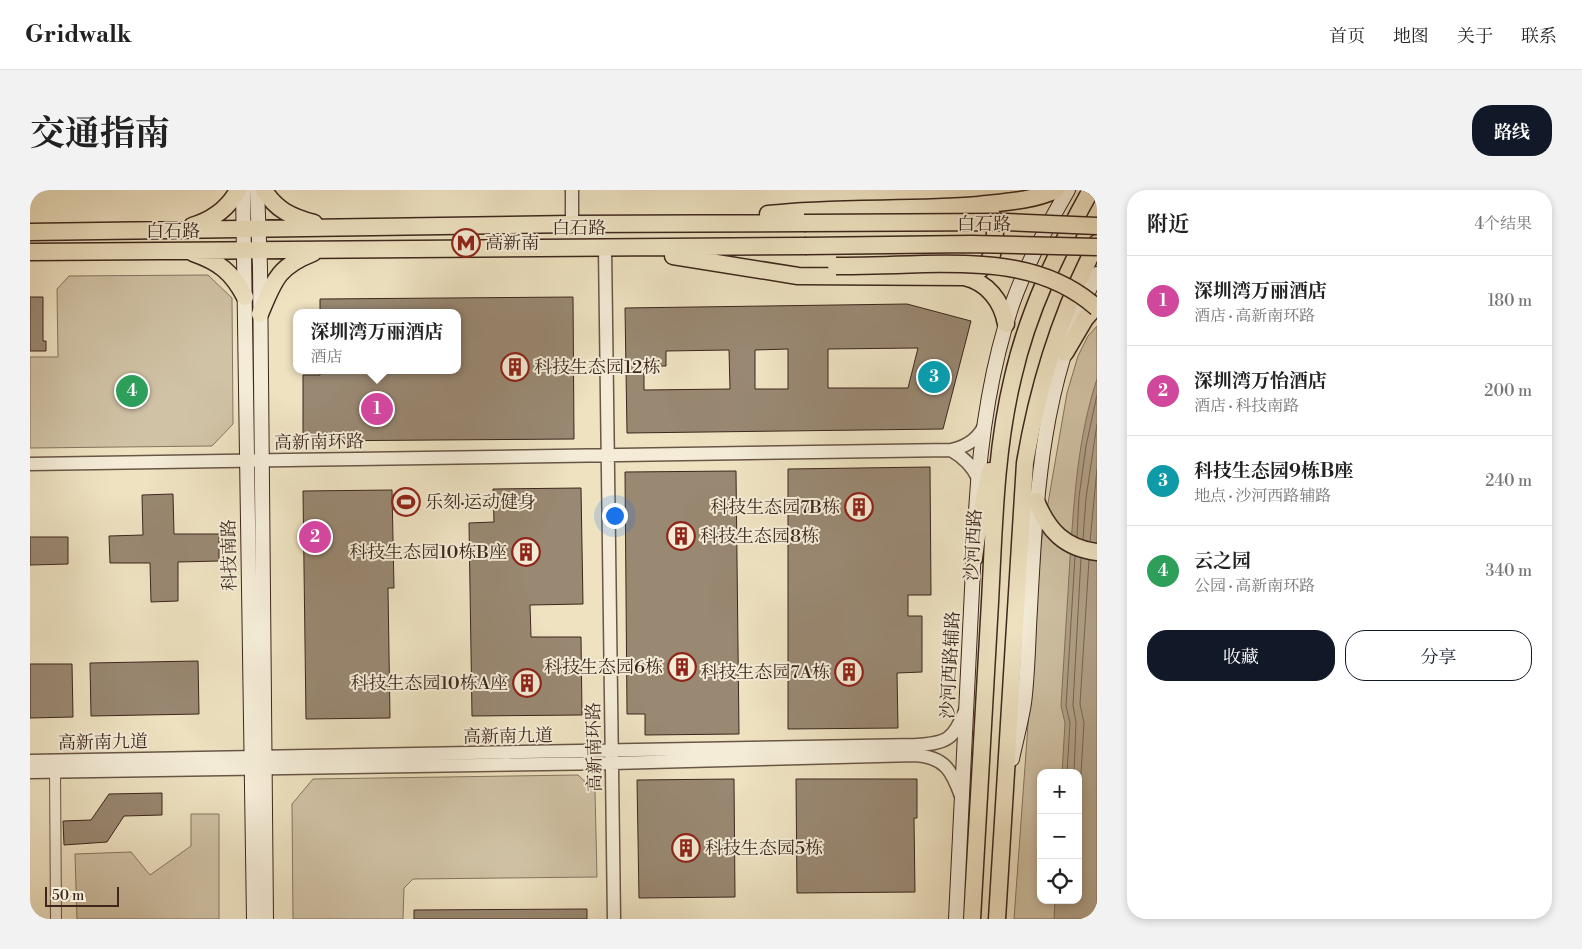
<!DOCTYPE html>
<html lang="zh">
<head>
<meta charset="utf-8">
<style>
	body { margin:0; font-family:"Libre Bodoni","Noto Serif SC",serif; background:#f2f2f2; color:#222 }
	.controls { position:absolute; right:15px; bottom:15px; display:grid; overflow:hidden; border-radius:10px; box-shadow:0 2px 8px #0003 }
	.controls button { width:45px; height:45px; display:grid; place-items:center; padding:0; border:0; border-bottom:1px solid #e0e0e0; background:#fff; color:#222; font:25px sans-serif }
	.scale { position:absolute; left:15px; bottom:12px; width:74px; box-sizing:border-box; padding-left:5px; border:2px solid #3d271d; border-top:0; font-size:14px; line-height:18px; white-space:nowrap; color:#3d271d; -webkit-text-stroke:4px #f4ecd7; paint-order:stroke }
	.you { position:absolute; left:584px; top:325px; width:18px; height:18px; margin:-12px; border:4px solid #fff; border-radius:50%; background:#1a73e8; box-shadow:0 0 0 8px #1a73e833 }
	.badge { display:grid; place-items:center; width:32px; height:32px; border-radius:50%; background:#111827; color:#fff; font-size:16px; font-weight:700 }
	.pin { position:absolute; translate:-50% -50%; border:2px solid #fff; box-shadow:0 1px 5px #0006 }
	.popup { position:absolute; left:263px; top:119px; width:168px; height:65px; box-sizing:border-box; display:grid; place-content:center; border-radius:10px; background:#fff; filter:drop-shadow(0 1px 4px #0005); font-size:16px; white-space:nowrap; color:#767676 }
	.popup b { font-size:19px; color:#222 }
	.popup::after { content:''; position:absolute; left:50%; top:100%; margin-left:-10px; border:10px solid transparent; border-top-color:#fff }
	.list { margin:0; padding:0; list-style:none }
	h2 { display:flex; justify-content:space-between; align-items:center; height:65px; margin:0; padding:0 20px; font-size:21px }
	h2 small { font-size:16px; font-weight:400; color:#767676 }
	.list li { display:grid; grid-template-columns:32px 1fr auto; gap:15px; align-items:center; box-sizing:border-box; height:90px; padding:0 20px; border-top:1px solid #e0e0e0 }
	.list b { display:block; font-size:19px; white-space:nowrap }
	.list p { margin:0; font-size:16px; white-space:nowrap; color:#767676 }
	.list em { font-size:16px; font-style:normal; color:#767676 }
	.actions { display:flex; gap:10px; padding:15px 20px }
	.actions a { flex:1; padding:11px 0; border:1px solid #111827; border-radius:20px; text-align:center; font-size:18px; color:#111827 }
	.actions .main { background:#111827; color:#fff }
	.icon { flex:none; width:28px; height:28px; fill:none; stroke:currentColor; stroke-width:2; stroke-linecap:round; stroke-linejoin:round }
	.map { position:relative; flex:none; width:1067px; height:729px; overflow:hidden; border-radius:20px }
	header { display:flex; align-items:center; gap:30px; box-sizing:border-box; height:70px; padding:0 25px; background:#fff; border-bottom:1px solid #e0e0e0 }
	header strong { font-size:24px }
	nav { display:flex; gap:28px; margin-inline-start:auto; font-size:18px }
	.intro { display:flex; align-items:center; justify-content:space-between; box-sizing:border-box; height:120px; padding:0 30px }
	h1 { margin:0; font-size:35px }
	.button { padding:12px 22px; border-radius:20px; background:#111827; color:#fff; font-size:18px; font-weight:700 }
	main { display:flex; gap:30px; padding:0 30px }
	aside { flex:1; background:#fff; border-radius:20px; box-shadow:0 2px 8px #0003 }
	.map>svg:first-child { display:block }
	.green { fill:#d0c2a5; stroke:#867461; fill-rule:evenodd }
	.water { fill:#b2a289; stroke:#83715e }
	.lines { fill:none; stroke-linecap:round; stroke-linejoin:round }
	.shore { stroke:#786453; stroke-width:1 }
	.building { fill:#998872; stroke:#3d271d; fill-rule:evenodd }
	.minor-casing { stroke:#695646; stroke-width:12 }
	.tertiary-casing { stroke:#695646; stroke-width:15 }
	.secondary-casing { stroke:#3d271d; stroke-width:16 }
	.primary-casing { stroke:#3d271d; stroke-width:19 }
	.minor { stroke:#f4ecd7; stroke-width:10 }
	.tertiary { stroke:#f4ecd7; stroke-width:12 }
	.secondary { stroke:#f4ecd7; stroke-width:14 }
	.primary { stroke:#eee2c1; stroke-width:16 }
	.primary-bridge-casing { stroke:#3d271d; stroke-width:19; stroke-linecap:butt }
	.primary-bridge { stroke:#eee2c1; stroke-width:16 }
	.labels { text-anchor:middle; stroke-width:4; stroke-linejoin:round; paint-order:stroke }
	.street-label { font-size:18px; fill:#3d271d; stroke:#f4ecd7 }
	.poi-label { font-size:18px; fill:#3d271d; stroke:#f4ecd7; text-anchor:start }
</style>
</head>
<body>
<header>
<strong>Gridwalk</strong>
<nav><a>首页</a><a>地图</a><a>关于</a><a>联系</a></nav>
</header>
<div class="intro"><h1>交通指南</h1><a class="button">路线</a></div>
<main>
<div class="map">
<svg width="1067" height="729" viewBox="0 0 1067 729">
	<rect width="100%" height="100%" fill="#eee2c1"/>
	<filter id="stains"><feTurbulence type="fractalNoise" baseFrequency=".004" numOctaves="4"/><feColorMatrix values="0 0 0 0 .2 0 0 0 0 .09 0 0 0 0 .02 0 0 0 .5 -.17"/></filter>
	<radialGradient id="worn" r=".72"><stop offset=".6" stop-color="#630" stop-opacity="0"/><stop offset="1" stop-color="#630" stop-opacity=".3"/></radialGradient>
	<path class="green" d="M178,85L202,108L203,234L182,256L0,258V167H28L27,99L39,86Z
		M1067,136V729H984L1011,354L1037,203L1048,166L1058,146ZM1011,583H1048V710H1011Z
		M548,585L565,601L567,687L383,689L374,698L373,729H263L262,614L283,589Z
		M161,624H189V729H47L45,664L101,662L120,685L161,656Z"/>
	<path class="water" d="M1067,189V729H1024L1025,710H1048V583H1032L1035,533L1031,516C1034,467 1037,418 1040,369C1044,309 1048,246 1067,189Z"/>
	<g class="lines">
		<path class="shore" d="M1047,347L1049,307L1056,256L1067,205
			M1053,349L1056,308L1067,234
			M1060,351L1067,279
			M1037,583L1040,533L1036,516L1045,366
			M1044,583L1046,533L1043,515L1051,368
			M1048,592L1051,584L1054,533L1050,514L1059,370"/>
	</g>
	<path class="building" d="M0,107H13V151H16V161H0Z
		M543,107L544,249L273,251V185H290V180H427V123H290V109Z
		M877,114L941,131L913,239L597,243L595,118ZM888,158L878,198H798V159ZM758,159V199H725V160ZM699,160L700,199L614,200V176H636V161Z
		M900,277L901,405H878V426H892V482L867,483L868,538L758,539V279Z
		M706,281L709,544L615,545V524H597L595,282Z
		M551,298L553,414L500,415L501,447H551L552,525L442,526L439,333L464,332L463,299Z
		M362,300L364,398H358L360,528L276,529L273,301Z
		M143,304L144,344H189V371L148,372V411L121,412L120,373H80L79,346L113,345L112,305Z
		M0,347H38V374L0,375Z
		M168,471L169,524L61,526L60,473Z
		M0,474H42L43,527L0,528Z
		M704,589L705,707L609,708L607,590Z
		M766,589H887V628H884L885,702L767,703Z
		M132,603V625L94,626L77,652L34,655L33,631L61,630L79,604Z
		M557,719V729H384V720Z"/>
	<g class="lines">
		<defs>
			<path id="minor" d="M25,575L26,729"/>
			<path id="tertiary" d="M542,0V34
				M575,58L584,729
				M921,260C933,267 942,275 948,288
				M0,274L921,260C935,257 946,251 953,238
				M0,571L886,555C917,553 923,550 935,521
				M0,582L582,573L885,565C915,567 922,581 931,606"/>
			<path id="secondary" d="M213,0L224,729
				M227,0L230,77L236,729
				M946,321C950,251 960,179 983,112C997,73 1017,36 1038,0
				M982,569C986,550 991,532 994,513C998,482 998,450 1000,419C1006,304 1012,188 1067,84
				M926,729L944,358"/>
			<path id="primary" d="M234,0C246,20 262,27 284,33
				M738,24C807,16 878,21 948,15C974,12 1002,11 1026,0
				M162,36C182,30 198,19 208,0
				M0,42L542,34L774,33
				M0,62L775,56
				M163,63C189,72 202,82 215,107
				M643,66L768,86L934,87C957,92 972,111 976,134
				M946,82C963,73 965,58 965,40C964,33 964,26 959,21
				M230,124C244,91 247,77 283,63
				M1035,163L1055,129L1067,115
				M1006,311C1018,340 1034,358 1067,362
				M944,368L948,339L960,281
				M942,729C948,623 954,518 960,412C964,337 965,261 983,187C998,121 1028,59 1061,0
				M967,729L995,273C1008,196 1031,122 1067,53"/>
		</defs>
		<use href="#minor" class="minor-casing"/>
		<use href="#tertiary" class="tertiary-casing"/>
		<use href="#secondary" class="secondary-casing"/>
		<use href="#primary" class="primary-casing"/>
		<use href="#minor" class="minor"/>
		<use href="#tertiary" class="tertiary"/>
		<use href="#secondary" class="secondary"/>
		<use href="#primary" class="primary"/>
		<defs>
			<path id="primary-bridge" d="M774,33L975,32L1067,36
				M775,56L941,54L1067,57
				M806,76C836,76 865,75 894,74C956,73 1018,74 1067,118"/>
		</defs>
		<use href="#primary-bridge" class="primary-bridge-casing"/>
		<use href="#primary-bridge" class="primary-bridge"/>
	</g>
	<defs>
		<symbol id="metro-ring" viewBox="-11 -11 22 22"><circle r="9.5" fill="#f4ecd7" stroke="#8f2418" stroke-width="1.5"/><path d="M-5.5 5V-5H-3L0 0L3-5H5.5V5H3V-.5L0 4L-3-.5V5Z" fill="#8f2418"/></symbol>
		<symbol id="building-ring" viewBox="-11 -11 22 22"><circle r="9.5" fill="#f4ecd7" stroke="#8f2418" stroke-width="1.5"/><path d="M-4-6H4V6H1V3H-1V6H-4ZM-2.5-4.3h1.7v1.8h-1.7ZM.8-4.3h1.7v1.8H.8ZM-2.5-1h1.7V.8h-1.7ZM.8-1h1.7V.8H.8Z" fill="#8f2418"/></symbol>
		<symbol id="stadium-ring" viewBox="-11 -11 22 22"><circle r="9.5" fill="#f4ecd7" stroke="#8f2418" stroke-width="1.5"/><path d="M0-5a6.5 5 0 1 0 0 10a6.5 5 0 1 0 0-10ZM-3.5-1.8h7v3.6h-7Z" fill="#8f2418"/></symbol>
	</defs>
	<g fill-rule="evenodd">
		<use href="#metro-ring" x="420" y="37" width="32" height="32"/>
		<use href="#building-ring" x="469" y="161" width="32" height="32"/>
		<use href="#stadium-ring" x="360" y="296" width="32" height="32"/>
		<use href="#building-ring" x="813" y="301" width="32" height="32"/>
		<use href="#building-ring" x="635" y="330" width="32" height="32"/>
		<use href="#building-ring" x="480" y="346" width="32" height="32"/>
		<use href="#building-ring" x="636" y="461" width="32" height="32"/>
		<use href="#building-ring" x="803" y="466" width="32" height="32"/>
		<use href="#building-ring" x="481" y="477" width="32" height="32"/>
		<use href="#building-ring" x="640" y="642" width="32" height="32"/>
	</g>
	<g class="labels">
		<g class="street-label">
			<text x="954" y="40">白石路</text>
			<text x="549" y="44">白石路</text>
			<text x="143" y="47">白石路</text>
			<text transform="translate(289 252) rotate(-1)" y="6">高新南环路</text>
			<text transform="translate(943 355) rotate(-87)" y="6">沙河西路</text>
			<text transform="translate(199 365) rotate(-91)" y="6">科技南路</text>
			<text transform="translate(920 475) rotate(-87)" y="6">沙河西路辅路</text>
			<text transform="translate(478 546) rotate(-1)" y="6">高新南九道</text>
			<text transform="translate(73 552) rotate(-1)" y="6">高新南九道</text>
			<text transform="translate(564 557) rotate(-91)" y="6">高新南环路</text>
		</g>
		<g class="poi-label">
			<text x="455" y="59">高新南</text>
			<text x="504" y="183">科技生态园12栋</text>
			<text x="395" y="318">乐刻·运动健身</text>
			<text x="810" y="323" text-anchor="end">科技生态园7B栋</text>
			<text x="670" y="352">科技生态园8栋</text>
			<text x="477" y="368" text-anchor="end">科技生态园10栋B座</text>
			<text x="633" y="483" text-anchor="end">科技生态园6栋</text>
			<text x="800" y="488" text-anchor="end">科技生态园7A栋</text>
			<text x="478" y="499" text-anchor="end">科技生态园10栋A座</text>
			<text x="675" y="664">科技生态园5栋</text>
		</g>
	</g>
	<rect width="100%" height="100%" filter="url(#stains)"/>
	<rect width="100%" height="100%" fill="url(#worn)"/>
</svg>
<div class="controls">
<button>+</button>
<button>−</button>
<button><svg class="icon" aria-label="locate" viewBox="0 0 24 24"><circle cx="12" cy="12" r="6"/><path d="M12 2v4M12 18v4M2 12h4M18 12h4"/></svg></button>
</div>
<div class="scale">50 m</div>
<div class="you"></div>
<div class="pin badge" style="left:347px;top:219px;background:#d1479c">1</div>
<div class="popup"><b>深圳湾万丽酒店</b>酒店</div>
<div class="pin badge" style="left:285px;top:347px;background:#d1479c">2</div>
<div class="pin badge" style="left:904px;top:187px;background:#0f9aa8">3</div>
<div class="pin badge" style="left:102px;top:201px;background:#2e9e5b">4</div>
</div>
<aside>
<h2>附近<small>4个结果</small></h2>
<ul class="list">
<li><span class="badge" style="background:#d1479c">1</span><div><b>深圳湾万丽酒店</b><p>酒店 · 高新南环路</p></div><em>180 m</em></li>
<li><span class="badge" style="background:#d1479c">2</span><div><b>深圳湾万怡酒店</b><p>酒店 · 科技南路</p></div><em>200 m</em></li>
<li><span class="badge" style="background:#0f9aa8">3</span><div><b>科技生态园9栋B座</b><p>地点 · 沙河西路辅路</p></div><em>240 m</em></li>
<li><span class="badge" style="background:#2e9e5b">4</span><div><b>云之园</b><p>公园 · 高新南环路</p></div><em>340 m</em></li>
</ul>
<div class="actions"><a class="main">收藏</a><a>分享</a></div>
</aside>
</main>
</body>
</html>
